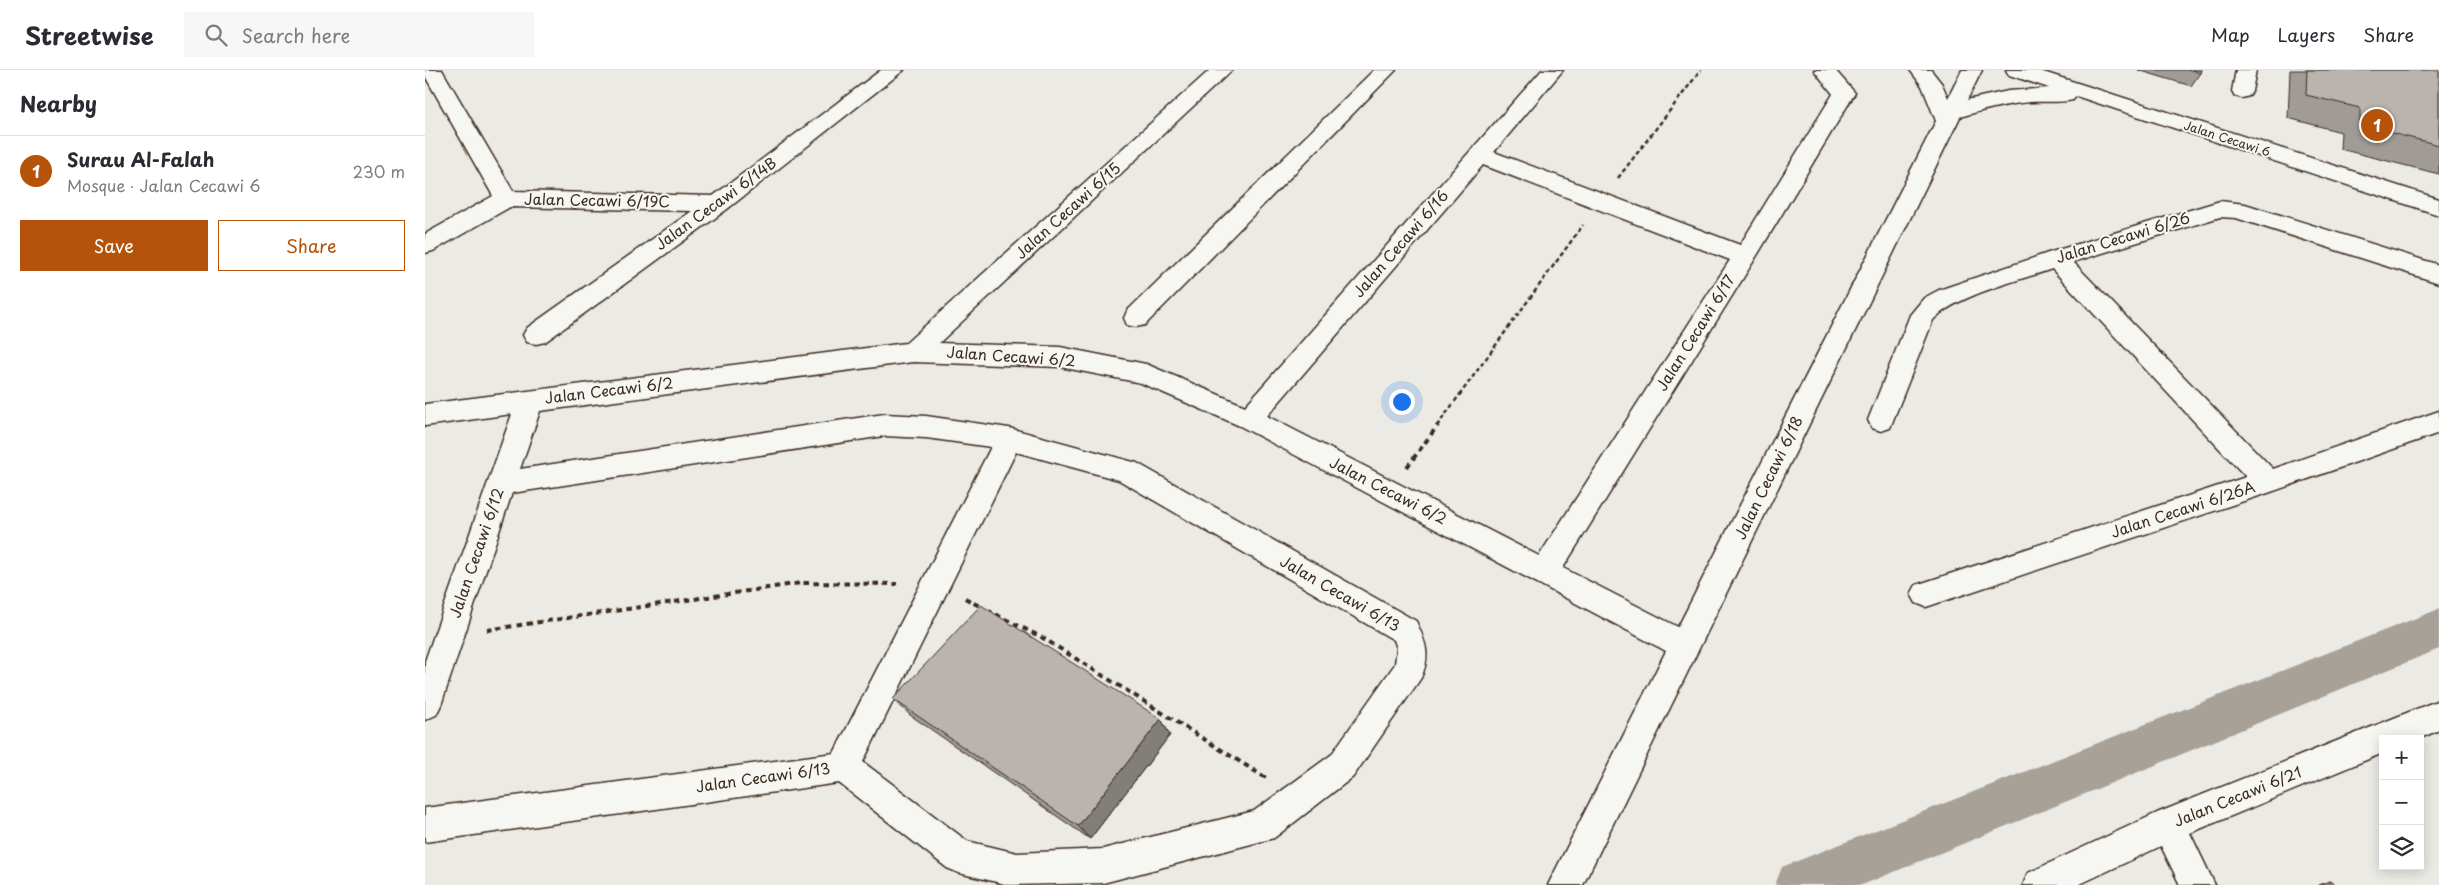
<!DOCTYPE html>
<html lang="en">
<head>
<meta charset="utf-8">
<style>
	body { margin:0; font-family:"Playpen Sans",sans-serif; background:#f7f7f7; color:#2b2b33 }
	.controls { position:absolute; right:15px; bottom:15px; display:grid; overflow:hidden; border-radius:0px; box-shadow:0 2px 12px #0003 }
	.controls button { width:45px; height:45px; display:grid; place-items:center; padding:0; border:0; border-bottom:1px solid #e1e1e2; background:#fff; color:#2b2b33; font:25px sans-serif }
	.you { position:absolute; left:976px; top:331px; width:18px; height:18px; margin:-12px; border:4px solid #fff; border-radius:50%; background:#1a73e8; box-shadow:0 0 0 8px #1a73e833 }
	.badge { display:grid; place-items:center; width:32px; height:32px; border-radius:50%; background:#b45309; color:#fff; font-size:16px; font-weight:700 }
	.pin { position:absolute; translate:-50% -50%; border:2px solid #fff; box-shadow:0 1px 5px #0006 }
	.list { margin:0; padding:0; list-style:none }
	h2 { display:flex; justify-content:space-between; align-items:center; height:65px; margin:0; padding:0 20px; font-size:21px }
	h2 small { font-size:16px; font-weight:400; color:#7c7c81 }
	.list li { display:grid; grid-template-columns:32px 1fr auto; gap:15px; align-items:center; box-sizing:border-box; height:70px; padding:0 20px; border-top:1px solid #e1e1e2 }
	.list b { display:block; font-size:19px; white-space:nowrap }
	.list p { margin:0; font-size:16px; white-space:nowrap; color:#7c7c81 }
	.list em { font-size:16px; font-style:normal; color:#7c7c81 }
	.actions { display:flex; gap:10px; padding:15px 20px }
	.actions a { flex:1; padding:11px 0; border:1px solid #b45309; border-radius:0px; text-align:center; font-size:18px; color:#b45309 }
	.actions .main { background:#b45309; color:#fff }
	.icon { flex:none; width:28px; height:28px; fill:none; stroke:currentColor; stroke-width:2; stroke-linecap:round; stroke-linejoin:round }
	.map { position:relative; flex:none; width:2014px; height:815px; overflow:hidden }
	header { display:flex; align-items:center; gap:30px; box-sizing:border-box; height:70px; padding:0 25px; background:#fff; border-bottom:1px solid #e1e1e2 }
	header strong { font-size:24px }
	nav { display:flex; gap:28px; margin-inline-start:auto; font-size:18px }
	.search { width:350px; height:45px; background:#f7f7f7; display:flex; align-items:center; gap:12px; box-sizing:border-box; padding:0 18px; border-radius:0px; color:#7c7c81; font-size:19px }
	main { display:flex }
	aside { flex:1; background:#fff }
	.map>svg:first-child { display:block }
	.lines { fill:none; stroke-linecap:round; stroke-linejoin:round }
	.canal { fill:#a8a198; fill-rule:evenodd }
	.minor-casing { stroke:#3b2a1e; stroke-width:3 }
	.path-far1 { stroke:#3b2a1e; stroke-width:2.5; stroke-dasharray:4.5 3; stroke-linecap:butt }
	.path { stroke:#3b2a1e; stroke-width:4; stroke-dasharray:5.5 4.5; stroke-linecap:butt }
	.minor { fill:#f6f6f2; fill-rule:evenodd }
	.wall { fill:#a09b96; stroke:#3b2a1e }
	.shaded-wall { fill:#827e7a; stroke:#3b2a1e }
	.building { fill:#bab4ae; stroke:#3b2a1e }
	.labels { text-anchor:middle; stroke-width:4; stroke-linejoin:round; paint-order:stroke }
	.far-street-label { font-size:12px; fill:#3b2a1e; stroke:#f6f6f2 }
	.street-label { font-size:15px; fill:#3b2a1e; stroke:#f6f6f2 }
</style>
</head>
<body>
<header>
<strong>Streetwise</strong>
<div class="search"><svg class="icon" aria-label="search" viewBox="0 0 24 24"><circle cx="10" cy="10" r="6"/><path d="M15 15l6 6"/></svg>Search here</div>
<nav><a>Map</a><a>Layers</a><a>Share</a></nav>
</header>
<main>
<aside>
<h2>Nearby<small></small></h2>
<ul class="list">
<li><span class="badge">1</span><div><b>Surau Al-Falah</b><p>Mosque · Jalan Cecawi 6</p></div><em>230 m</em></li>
</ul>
<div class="actions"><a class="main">Save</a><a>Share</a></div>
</aside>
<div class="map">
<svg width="2014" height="815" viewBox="0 0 2014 815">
	<rect width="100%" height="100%" fill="#ebeae5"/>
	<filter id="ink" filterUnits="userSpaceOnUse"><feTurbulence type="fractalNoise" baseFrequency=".02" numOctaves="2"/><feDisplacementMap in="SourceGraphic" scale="10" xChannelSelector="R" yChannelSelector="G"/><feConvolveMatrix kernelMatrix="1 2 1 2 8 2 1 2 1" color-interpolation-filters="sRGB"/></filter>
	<g filter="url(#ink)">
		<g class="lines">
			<path class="canal" d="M2014,539V579L1437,815H1350L1357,797Z"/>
			<defs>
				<path id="minor" d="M0,0H17L88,121L288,126L456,0H479L301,140L120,272L111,274L102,272L98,265L102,258L267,141L85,137L8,181L0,183V164L68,126L0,6Z
					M785,0H807L514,273L635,277L721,294L820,336L1117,0H1138L1069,82L1315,175L1408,24L1389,0H1410L1430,23L1328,192L1138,498L1253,557L1511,51L1497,16L1485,0H1506L1517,14L1523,28L1537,0H1557L1542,30L1583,21L1624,18L1584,5L1581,0H1612L2014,129V145L1651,26L1648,30C1635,33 1619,31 1605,32C1581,34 1558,40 1535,47L1158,815H1123L1241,581L815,356L716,313L635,297L488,292L115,341L95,399L459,344L501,346L584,358L712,393L991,551C1001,573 1006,585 996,608L928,707L849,768L678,813L584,815L534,803L522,798L414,713L0,772V738L409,683L566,377L501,368L459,366L87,423L16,635L11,645L0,650V591L87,344L0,356V334L481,273ZM1058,95L1305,190L1114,486L842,346ZM591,382L694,410L969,570L972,578L970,594L906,685L829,741L678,779L592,783L542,771L438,692Z
					M949,0H971L720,255L711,257L702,255L699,248L702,241Z
					M1811,0H1831L1827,21L1824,26L1817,28L1810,26L1807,21Z
					M1795,131L1820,134L2014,195V213L1811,148L1795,147L1648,192L1848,399L2014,341V363L1843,423L1501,537L1491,533L1486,524L1491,515L1821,407L1627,199C1593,211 1532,225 1508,250L1465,358L1456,361L1447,358L1443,350L1485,245L1499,228L1514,220L1623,183Z
					M2014,630V660L1993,669H1958V683L1765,763L1790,815H1755L1736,776L1653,815H1598L1603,803L1732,743Z"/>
			</defs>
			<use href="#minor" class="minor-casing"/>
			<path class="path-far1" d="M1193,108L1276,0
				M1012,356L1158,155"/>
			<path class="path" d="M982,397L1013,355
				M540,528L556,537
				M562,540L618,568L841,708
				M62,560L376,513L472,514"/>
			<use href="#minor" class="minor"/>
		</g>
		<path class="wall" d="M1713,0H1776L1775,3L1766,16Z
			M1865,0H2014V104L1915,79L1916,62L1863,48Z
			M468,629L736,649L745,665L665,769L485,645Z
			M1904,811L1911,815H1894Z"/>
		<path class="shaded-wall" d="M736,649L745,665L665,769L653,756Z"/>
		<path class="building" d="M1767,0H1776L1775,3Z
			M1882,0H2014V75L1935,55V38L1881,25Z
			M556,535L736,649L653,756L468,629Z
			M1904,811L1911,815H1904Z"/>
	</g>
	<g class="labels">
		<g class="far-street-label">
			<text transform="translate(1802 69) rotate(18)" y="4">Jalan Cecawi 6</text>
		</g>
		<g class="street-label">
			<text transform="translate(172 131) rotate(1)" y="5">Jalan Cecawi 6/19C</text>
			<text transform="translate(291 134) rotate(-36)" y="5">Jalan Cecawi 6/14B</text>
			<text transform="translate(643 141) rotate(-42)" y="5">Jalan Cecawi 6/15</text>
			<text transform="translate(1698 168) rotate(-17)" y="5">Jalan Cecawi 6/26</text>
			<text transform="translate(976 174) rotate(-49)" y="5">Jalan Cecawi 6/16</text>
			<text transform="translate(1271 263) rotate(-58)" y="5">Jalan Cecawi 6/17</text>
			<text transform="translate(586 287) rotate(4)" y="5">Jalan Cecawi 6/2</text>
			<text transform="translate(184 321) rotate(-7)" y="5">Jalan Cecawi 6/2</text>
			<text transform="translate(1344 408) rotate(-64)" y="5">Jalan Cecawi 6/18</text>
			<text transform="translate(963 421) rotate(27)" y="5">Jalan Cecawi 6/2</text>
			<text transform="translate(1758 440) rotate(-18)" y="5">Jalan Cecawi 6/26A</text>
			<text transform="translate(52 483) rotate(-71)" y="5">Jalan Cecawi 6/12</text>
			<text transform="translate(915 524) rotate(30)" y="5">Jalan Cecawi 6/13</text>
			<text transform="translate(338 708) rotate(-8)" y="5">Jalan Cecawi 6/13</text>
			<text transform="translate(1813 727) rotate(-22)" y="5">Jalan Cecawi 6/21</text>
		</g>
	</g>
</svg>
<div class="controls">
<button>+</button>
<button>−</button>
<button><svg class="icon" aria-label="layers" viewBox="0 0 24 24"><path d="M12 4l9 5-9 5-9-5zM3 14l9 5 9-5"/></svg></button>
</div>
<div class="you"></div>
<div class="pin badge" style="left:1952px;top:55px">1</div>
</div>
</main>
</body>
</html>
